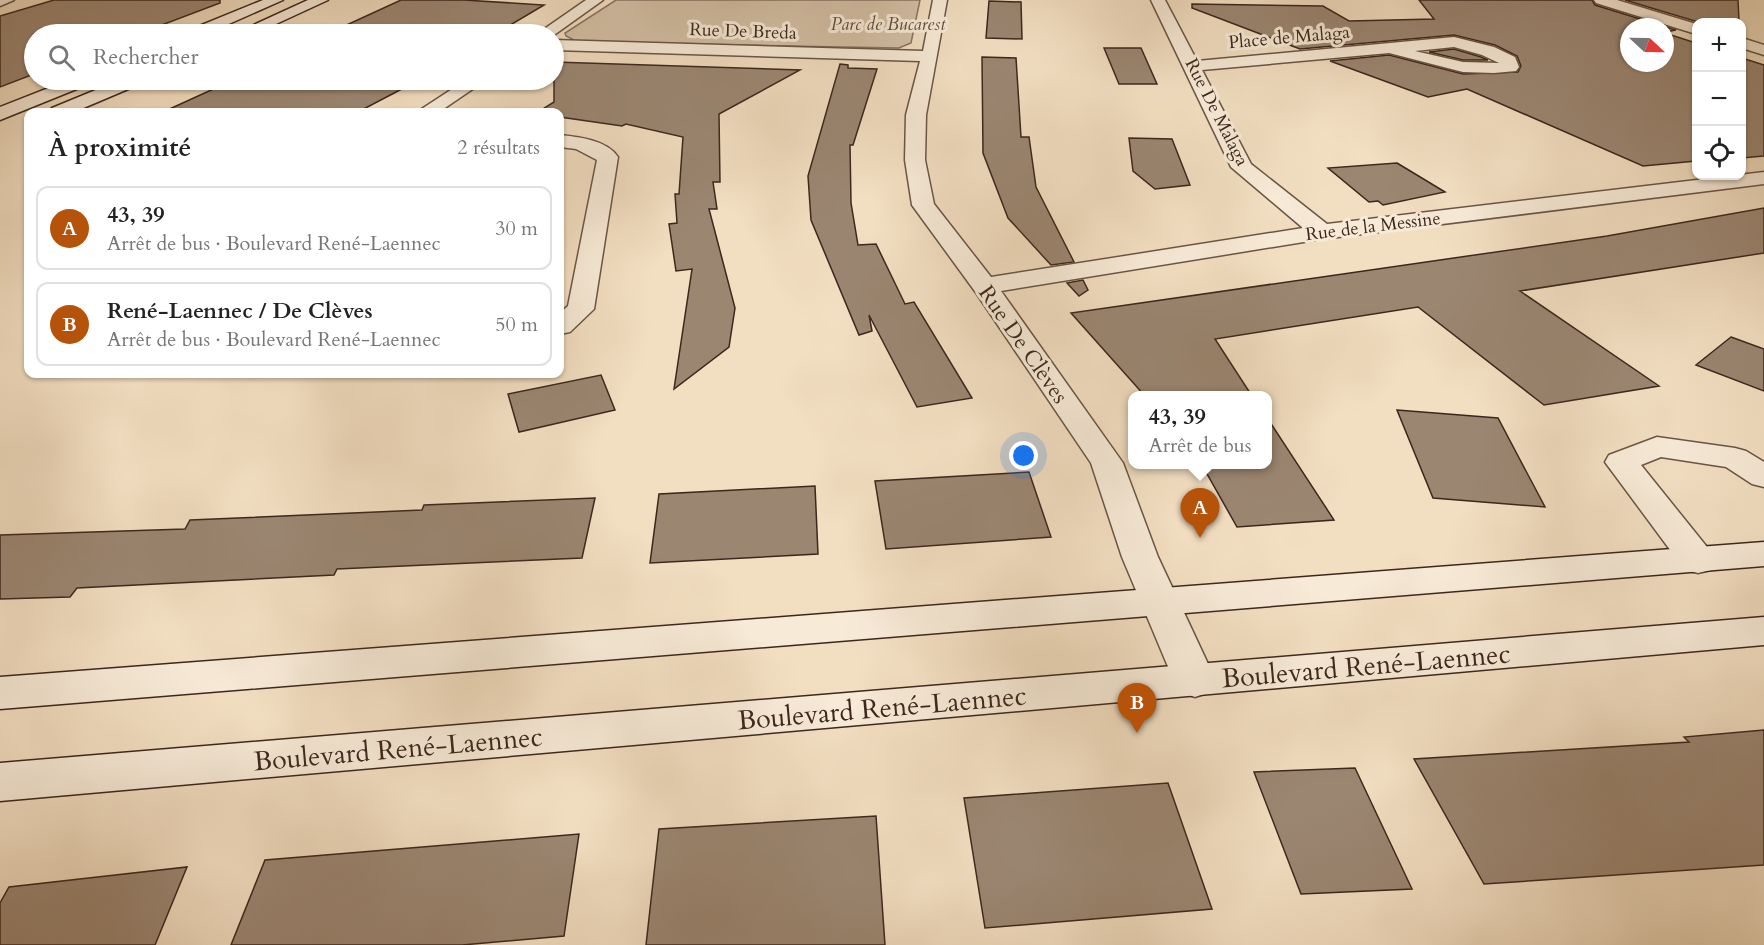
<!DOCTYPE html>
<html lang="fr">
<head>
<meta charset="utf-8">
<style>
	body { margin:0; font-family:Cardo,serif; background:#f2f2f2; color:#222 }
	.controls { position:absolute; right:18px; top:18px; display:grid; overflow:hidden; border-radius:12px; box-shadow:0 2px 4px #0004 }
	.controls button { width:54px; height:54px; display:grid; place-items:center; padding:0; border:0; border-bottom:2px solid #e0e0e0; background:#fff; color:#222; font:30px sans-serif }
	.compass { position:absolute; left:1620px; top:18px; width:54px; height:54px; border-radius:50%; background:#fff; box-shadow:0 2px 4px #0004; rotate:112deg }
	.you { position:absolute; left:1024px; top:456px; width:21px; height:21px; margin:-15px; border:4px solid #fff; border-radius:50%; background:#1a73e8; box-shadow:0 0 0 9px #1a73e833 }
	.badge { display:grid; place-items:center; width:39px; height:39px; border-radius:50%; background:#b45309; color:#fff; font-size:20px; font-weight:700 }
	.pin { position:absolute; translate:-50% -50px; filter:drop-shadow(0 2px 3px #0008) }
	.pin::after { content:''; position:absolute; top:32px; width:21px; height:18px; background:inherit; clip-path:polygon(0 0,100% 0,50% 100%) }
	.popup { position:absolute; left:1128px; top:391px; width:144px; height:78px; box-sizing:border-box; display:grid; place-content:center; border-radius:12px; background:#fff; filter:drop-shadow(0 2px 4px #0005); font-size:20px; white-space:nowrap; color:#767676 }
	.popup b { font-size:22px; color:#222 }
	.popup::after { content:''; position:absolute; left:50%; top:100%; margin-left:-12px; border:12px solid transparent; border-top-color:#fff }
	.list { margin:0; padding:0; list-style:none }
	h2 { display:flex; justify-content:space-between; align-items:center; height:78px; margin:0; padding:0 24px; font-size:26px }
	h2 small { font-size:20px; font-weight:400; color:#767676 }
	.list li { display:grid; grid-template-columns:39px 1fr auto; gap:18px; align-items:center; box-sizing:border-box; height:84px; margin:0 12px 12px; padding:0 12px; border:2px solid #e0e0e0; border-radius:12px }
	.list b { display:block; font-size:22px; white-space:nowrap }
	.list p { margin:0; font-size:20px; white-space:nowrap; color:#767676 }
	.list em { font-size:20px; font-style:normal; color:#767676 }
	.icon { flex:none; width:33px; height:33px; fill:none; stroke:currentColor; stroke-width:2; stroke-linecap:round; stroke-linejoin:round }
	.map { position:relative; flex:none; width:1764px; height:945px; overflow:hidden }
	.search { position:absolute; background:#fff; box-shadow:0 2px 4px #0004; left:24px; top:24px; width:540px; height:66px; display:flex; align-items:center; gap:15px; box-sizing:border-box; padding:0 21px; border-radius:33px; color:#767676; font-size:22px }
	.panel { position:absolute; background:#fff; box-shadow:0 2px 4px #0004; left:24px; top:108px; width:540px; height:270px; border-radius:12px }
	.map>svg:first-child { display:block }
	.green { fill:#d3bfa5; stroke:#887361; stroke-width:1.5 }
	.building { fill:#9b8672; stroke:#3d271d; stroke-width:1.5 }
	.lines { fill:none; stroke-linecap:round; stroke-linejoin:round }
	.street-casing { stroke:#6a5546; stroke-width:3 }
	.secondary-casing { stroke:#3d271d; stroke-width:3 }
	.street { fill:#f7ead7; fill-rule:evenodd }
	.secondary { fill:#f7ead7; fill-rule:evenodd }
	.labels { text-anchor:middle; stroke-width:6; stroke-linejoin:round; paint-order:stroke }
	.far-park-label { font-size:18px; font-style:italic; fill:#624d3f; stroke:#f7ead7 }
	.far-street-label { font-size:18px; fill:#3d271d; stroke:#f7ead7 }
	.street-label { font-size:22px; fill:#3d271d; stroke:#f7ead7 }
	.near-street-label { font-size:27px; fill:#3d271d; stroke:#f7ead7 }
</style>
</head>
<body>
<div class="map">
<svg width="1764" height="945" viewBox="0 0 1764 945">
	<rect width="100%" height="100%" fill="#f2dec1"/>
	<filter id="stains"><feTurbulence type="fractalNoise" baseFrequency=".00333" numOctaves="4"/><feColorMatrix values="0 0 0 0 .2 0 0 0 0 .09 0 0 0 0 .02 0 0 0 .5 -.17"/></filter>
	<radialGradient id="worn" r=".72"><stop offset=".6" stop-color="#630" stop-opacity="0"/><stop offset="1" stop-color="#630" stop-opacity=".3"/></radialGradient>
	<path class="green" d="M616,0H920L911,43L899,48L578,42L566,36L565,33Z"/>
	<path class="building" d="M54,0H220V3L138,34H34V74L0,87V16Z
		M401,0H464L544,5L495,34H327Z
		M1419,0H1592L1595,5L1676,30L1665,32V27H1629V63H1665V33L1696,43V161L1643,166L1467,89L1428,97L1330,61L1389,55L1463,74L1518,72L1521,66L1517,56L1495,45L1454,35L1300,49L1192,8V4L1323,6L1349,21L1434,19Z
		M1625,0H1738L1739,21L1698,22Z
		M989,1L1021,2L1022,39L986,38Z
		M1104,48H1141L1157,84H1119Z
		M1454,49L1481,57L1488,60H1463L1429,52Z
		M982,57L1016,58L1021,137H1029L1036,187L1074,262L1051,265L1008,218L983,153Z
		M1742,58L1764,65V156L1742,158Z
		M554,62L800,70L719,114L720,182H713L717,209H709L735,308L729,347L674,389L692,269L676,271L669,224L677,223L675,194H679L683,137L626,124L622,126L560,117V112H538L554,102Z
		M840,64L848,65V68L877,69L853,145H850L851,203L858,245L876,244L905,304L914,302L972,398L917,407L869,315L872,331L859,335L811,220L808,176Z
		M233,80H419L358,112H163Z
		M1129,138L1172,139L1190,185L1155,189L1133,171Z
		M1397,163L1445,192L1383,205L1378,201L1369,202L1328,168Z
		M1764,208V253L1520,291L1659,386L1544,405L1418,307L1215,339L1252,396H1145L1071,313L1607,236Z
		M1083,280L1088,290L1079,296L1067,283Z
		M1731,337L1764,349V391L1696,365Z
		M601,375L615,410L519,432L508,394Z
		M1397,410L1498,418L1545,507L1433,498Z
		M1268,419L1334,520L1237,527L1202,465H1268Z
		M1029,472L1051,537L886,549L875,481Z
		M815,486L818,554L650,563L659,494Z
		M595,498L582,558L337,569L334,575L77,588L70,597L0,599V535L185,529L190,520L422,510L424,505Z
		M1764,730V865L1484,884L1414,759L1689,742L1684,737Z
		M1355,768L1412,889L1301,894L1254,772Z
		M1168,783L1212,909L985,928L964,798Z
		M876,816L885,945H646L659,829Z
		M579,834L564,936L462,945H231L265,860Z
		M187,867L155,945H0V903L9,887Z"/>
	<g class="lines">
		<defs>
			<path id="street" d="M0,0H14L0,6Z
				M586,0H603L554,35L537,34Z
				M933,0H947L926,115L925,160L934,204L991,277L1303,228L1231,167L1151,0H1165L1197,61L1454,37L1494,47L1515,57L1519,67L1516,71L1494,73L1463,72L1389,53L1202,70L1251,164L1327,224L1764,172V184L1322,239L1001,291L1123,463L1158,557L1216,681L1210,692L1195,697L1180,692L1174,681L1122,557L1091,463L974,290L912,205L905,160L906,115L920,61L554,50V40L923,51ZM1454,47L1482,55L1499,63L1463,62L1415,51Z
				M1594,0H1617L1696,24V34L1596,3Z
				M1742,38L1764,45V55L1742,48Z
				M466,80H486L439,112H417Z
				M560,135C579,137 607,140 618,157L594,309L570,332L560,334V313L568,306L597,160L576,149L560,147Z
				M1657,437L1735,448L1746,451L1764,462V487L1752,484L1726,467L1661,457L1641,465L1711,552L1716,561L1711,570L1698,573L1685,570L1605,462L1609,455Z"/>
			<path id="secondary" d="M263,0H283L206,34H185L187,31Z
				M308,0H328L263,30H251L249,27Z
				M69,80H92L89,84L0,120V107Z
				M120,80H143L140,84L74,112H49L52,108Z
				M1764,542V566L0,709V677Z
				M1764,617V645L0,801V763Z"/>
		</defs>
		<use href="#street" class="street-casing"/>
		<use href="#secondary" class="secondary-casing"/>
		<use href="#street" class="street"/>
		<use href="#secondary" class="secondary"/>
	</g>
	<g class="labels">
		<g class="far-park-label">
			<text x="888" y="30">Parc de Bucarest</text>
		</g>
		<g class="far-street-label">
			<text transform="translate(743 31) rotate(2)" y="6">Rue De Breda</text>
			<text transform="translate(1289 37) rotate(-5)" y="6">Place de Malaga</text>
			<text transform="translate(1217 112) rotate(63)" y="6">Rue De Malaga</text>
			<text transform="translate(1373 226) rotate(-7)" y="6">Rue de la Messine</text>
		</g>
		<g class="street-label">
			<text transform="translate(1024 344) rotate(55)" y="8">Rue De Clèves</text>
		</g>
		<g class="near-street-label">
			<text transform="translate(1366 666) rotate(-5)" y="9">Boulevard René-Laennec</text>
			<text transform="translate(882 708) rotate(-5)" y="9">Boulevard René-Laennec</text>
			<text transform="translate(398 749) rotate(-5)" y="9">Boulevard René-Laennec</text>
		</g>
	</g>
	<rect width="100%" height="100%" filter="url(#stains)"/>
	<rect width="100%" height="100%" fill="url(#worn)"/>
</svg>
<div class="controls">
<button>+</button>
<button>−</button>
<button><svg class="icon" aria-label="locate" viewBox="0 0 24 24"><circle cx="12" cy="12" r="6"/><path d="M12 2v4M12 18v4M2 12h4M18 12h4"/></svg></button>
</div>
<svg class="compass" viewBox="-18 -18 36 36"><path d="M0-13l5 13h-10z" fill="#e53935"/><path d="M0 13l5-13h-10z" fill="#767676"/></svg>
<div class="you"></div>
<div class="pin badge" style="left:1200px;top:538px">A</div>
<div class="popup"><b>43, 39</b>Arrêt de bus</div>
<div class="pin badge" style="left:1137px;top:733px">B</div>
<div class="search"><svg class="icon" aria-label="search" viewBox="0 0 24 24"><circle cx="10" cy="10" r="6"/><path d="M15 15l6 6"/></svg>Rechercher</div>
<section class="panel">
<h2>À proximité<small>2 résultats</small></h2>
<ul class="list">
<li><span class="badge">A</span><div><b>43, 39</b><p>Arrêt de bus · Boulevard René-Laennec</p></div><em>30 m</em></li>
<li><span class="badge">B</span><div><b>René-Laennec / De Clèves</b><p>Arrêt de bus · Boulevard René-Laennec</p></div><em>50 m</em></li>
</ul>
</section>
</div>
</body>
</html>
